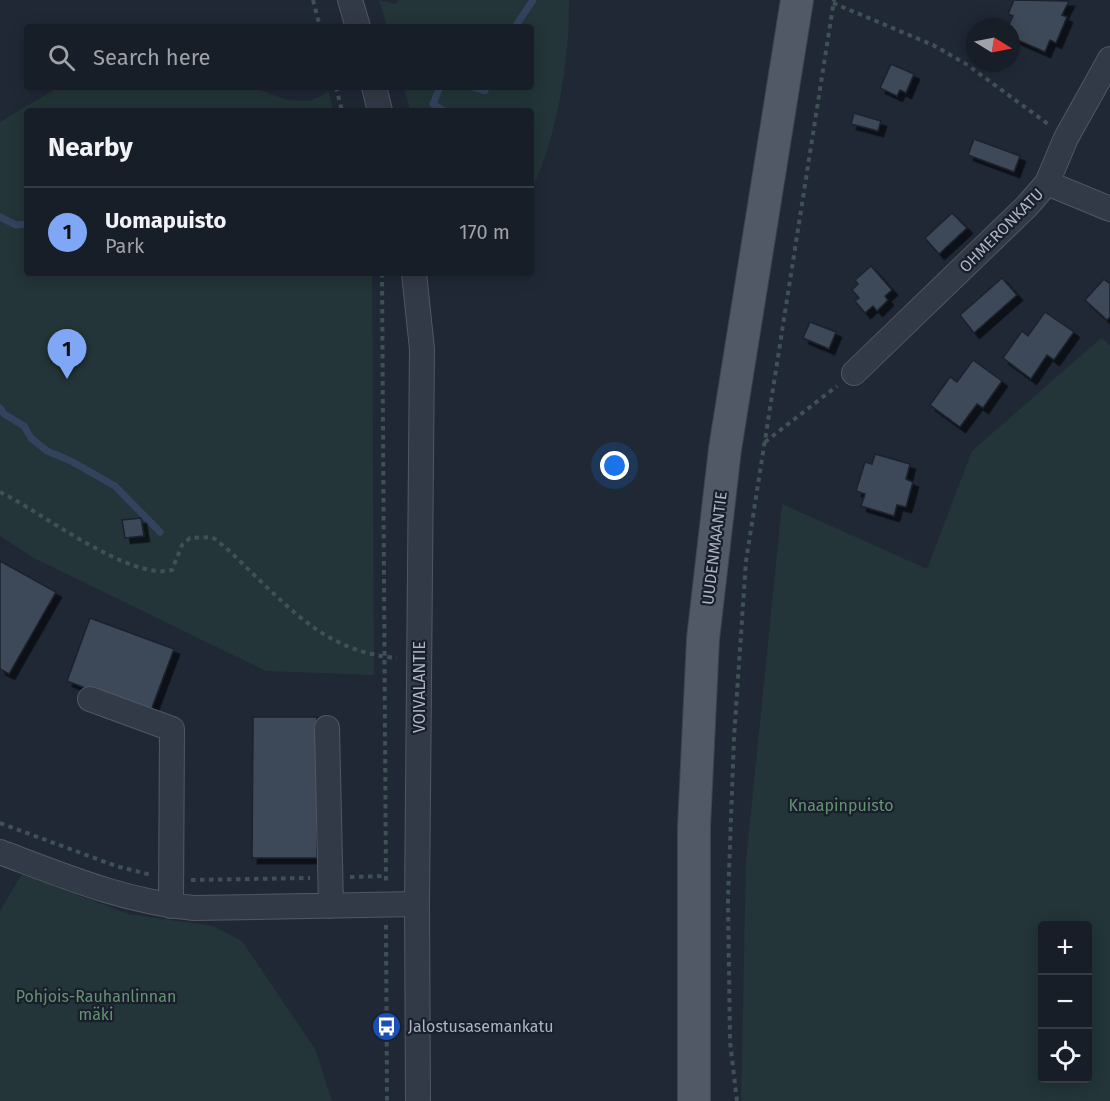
<!DOCTYPE html>
<html lang="en">
<head>
<meta charset="utf-8">
<style>
	body { margin:0; font-family:"Fira Sans",sans-serif; background:#252b34; color:#f1f3f6 }
	.controls { position:absolute; right:18px; bottom:18px; display:grid; overflow:hidden; border-radius:6px; box-shadow:0 3px 15px #0003 }
	.controls button { width:54px; height:54px; display:grid; place-items:center; padding:0; border:0; border-bottom:2px solid #363c45; background:#181e28; color:#f1f3f6; font:30px sans-serif }
	.compass { position:absolute; left:966px; top:18px; width:54px; height:54px; border-radius:50%; background:#181e28; box-shadow:0 3px 15px #0003; rotate:100deg }
	.you { position:absolute; left:615px; top:466px; width:21px; height:21px; margin:-15px; border:4px solid #fff; border-radius:50%; background:#1a73e8; box-shadow:0 0 0 9px #1a73e833 }
	.badge { display:grid; place-items:center; width:39px; height:39px; border-radius:50%; background:#80a7f6; color:#111; font-size:20px; font-weight:700 }
	.pin { position:absolute; translate:-50% -50px; filter:drop-shadow(0 2px 3px #0008) }
	.pin::after { content:''; position:absolute; top:32px; width:21px; height:18px; background:inherit; clip-path:polygon(0 0,100% 0,50% 100%) }
	.list { margin:0; padding:0; list-style:none }
	h2 { display:flex; justify-content:space-between; align-items:center; height:78px; margin:0; padding:0 24px; font-size:26px }
	h2 small { font-size:20px; font-weight:400; color:#9fa2a8 }
	.list li { display:grid; grid-template-columns:39px 1fr auto; gap:18px; align-items:center; box-sizing:border-box; height:90px; padding:0 24px; border-top:2px solid #363c45 }
	.list b { display:block; font-size:22px; white-space:nowrap }
	.list p { margin:0; font-size:20px; white-space:nowrap; color:#9fa2a8 }
	.list em { font-size:20px; font-style:normal; color:#9fa2a8 }
	.icon { flex:none; width:33px; height:33px; fill:none; stroke:currentColor; stroke-width:2; stroke-linecap:round; stroke-linejoin:round }
	.map { position:relative; flex:none; width:1110px; height:1101px; overflow:hidden }
	.search { position:absolute; background:#181e28; box-shadow:0 3px 15px #0003; left:24px; top:24px; width:510px; height:66px; display:flex; align-items:center; gap:15px; box-sizing:border-box; padding:0 21px; border-radius:6px; color:#9fa2a8; font-size:22px }
	.panel { position:absolute; background:#181e28; box-shadow:0 3px 15px #0003; left:24px; top:108px; width:510px; height:168px; border-radius:6px }
	.map>svg:first-child { display:block }
	.green { fill:#233538; fill-rule:evenodd }
	.lines { fill:none; stroke-linecap:round; stroke-linejoin:round }
	.stream { stroke:#33435e; stroke-width:7 }
	.building { fill:#3e4859; stroke:#1b212d; stroke-width:1.5; filter:url(#shadow) }
	.minor-casing { stroke:#515765; stroke-width:26 }
	.major-casing { stroke:#3d4350; stroke-width:34 }
	.path { stroke:#3f5155; stroke-width:4; stroke-dasharray:4.5 4.5; stroke-linecap:butt }
	.minor { stroke:#333a47; stroke-width:24 }
	.major { stroke:#515967; stroke-width:32 }
	.labels { text-anchor:middle; stroke-width:4.5; stroke-linejoin:round; paint-order:stroke }
	.street-label { font-size:16px; fill:#adb4c4; stroke:#191f2b }
	.park-label { font-size:16px; fill:#659372; stroke:#191f2b }
	.poi-label { font-size:16px; fill:#adb4c4; stroke:#191f2b; text-anchor:start }
</style>
</head>
<body>
<div class="map">
<svg width="1110" height="1101" viewBox="0 0 1110 1101">
	<defs>
		<filter id="shadow"><feDropShadow dx="5.5" dy="5.5" stdDeviation="0" flood-color="#0009"/></filter>
	</defs>
	<rect width="100%" height="100%" fill="#202836"/>
	<path class="green" d="M379,0L396,4L398,0H569C570,57 557,137 532,189L531,111H410L404,87H531V27H387Z
		M59,87H253L287,100L309,101L329,92L333,111H27V273H372L374,675L266,671L34,558L0,536V122Z
		M1101,338L1110,345V1101H741L746,861L782,504L927,569L972,451ZM1042,926H1088V1078H1042Z
		M22,874L128,914L213,926L242,941L315,1049L332,1101H0V911Z"/>
	<g class="lines">
		<path class="stream" d="M515,27L533,0
			M440,87L433,104L444,111
			M473,87L485,91L486,87
			M0,217L16,225L27,224
			M0,408L4,414L24,426L31,438L47,451L71,461L115,486L160,532"/>
	</g>
	<path class="building" d="M1014,0L1069,1L1062,15L1067,17L1056,43L1050,40L1045,52L1013,38L1016,32L1008,27L1013,16L1008,14Z
		M891,64L914,74L906,93L900,90L897,96L880,88Z
		M854,113L881,121L878,131L851,124Z
		M974,139L1020,156L1014,172L968,155Z
		M952,213L967,228L939,254L925,238Z
		M871,266L892,290L885,296L888,300L877,311L873,306L865,313L855,301L859,298L852,290L858,284L855,280Z
		M1002,278L1017,295L974,333L960,315Z
		M1104,279L1110,284V317L1107,320L1085,300Z
		M1045,312L1074,332L1054,360L1047,355L1031,379L1003,358L1022,331L1028,336Z
		M810,322L836,332L829,349L803,338Z
		M973,360L1002,381L983,408L977,404L960,427L930,405L950,377L957,382Z
		M875,454L910,464L906,479L913,482L906,507L897,505L894,516L861,506L865,494L856,491L865,462L872,464Z
		M141,518L144,536L125,538L122,520Z
		M0,561L56,592L9,674L0,669Z
		M90,618L174,649L150,713L67,681Z
		M253,717H317V858H252Z"/>
	<g class="lines">
		<defs>
			<path id="minor" d="M350,0L358,27
				M374,87L380,111
				M1047,183L1110,209
				M414,273L422,349L417,904L418,1101
				M854,373L1027,206L1047,183L1066,138L1110,59
				M90,699L172,729L171,906
				M327,728L331,906
				M0,852C64,876 125,902 194,908L417,904"/>
			<path id="major" d="M694,1101V827L703,639L725,449L797,0"/>
		</defs>
		<use href="#minor" class="minor-casing"/>
		<use href="#major" class="major-casing"/>
		<path class="path" d="M313,0L320,27
			M833,3L933,45L966,64L1048,124
			M336,87L342,111
			M382,273L386,884
			M765,442L837,386
			M0,492C40,511 129,581 172,570L182,545L190,538L212,537C226,547 238,559 250,571C296,615 330,652 397,658
			M0,823L116,866L151,875
			M350,877L386,876
			M191,880L310,878
			M386,925L387,1101
			M737,1101L730,1042L728,899L734,737L746,561L834,0"/>
		<use href="#minor" class="minor"/>
		<use href="#major" class="major"/>
	</g>
	<defs>
		<symbol id="bus-disc" viewBox="-11 -11 22 22"><circle r="9.5" fill="#1a4fb4" stroke="#191f2b"/><path d="M-5-6H5V4H4V6H2V4H-2V6H-4V4H-5ZM-3.5-4V0h7V-4ZM-3.5 1.2v1.5H-2V1.2ZM2 1.2v1.5H3.5V1.2Z" fill="#fff"/></symbol>
	</defs>
	<g fill-rule="evenodd">
		<use href="#bus-disc" x="370" y="1010" width="33" height="33"/>
	</g>
	<g class="labels">
		<g class="street-label">
			<text transform="translate(1001 230) rotate(-45)" y="6">OHMERONKATU</text>
			<text transform="translate(714 548) rotate(-83)" y="6">UUDENMAANTIE</text>
			<text transform="translate(419 687) rotate(-90)" y="6">VOIVALANTIE</text>
		</g>
		<g class="park-label">
			<text x="841" y="811">Knaapinpuisto</text>
			<text x="96" y="1002">Pohjois-Rauhanlinnan<tspan x="96" dy="18">mäki</tspan></text>
		</g>
		<g class="poi-label">
			<text x="408" y="1032">Jalostusasemankatu</text>
		</g>
	</g>
</svg>
<div class="controls">
<button>+</button>
<button>−</button>
<button><svg class="icon" aria-label="locate" viewBox="0 0 24 24"><circle cx="12" cy="12" r="6"/><path d="M12 2v4M12 18v4M2 12h4M18 12h4"/></svg></button>
</div>
<svg class="compass" viewBox="-18 -18 36 36"><path d="M0-13l5 13h-10z" fill="#e53935"/><path d="M0 13l5-13h-10z" fill="#9fa2a8"/></svg>
<div class="you"></div>
<div class="pin badge" style="left:67px;top:379px">1</div>
<div class="search"><svg class="icon" aria-label="search" viewBox="0 0 24 24"><circle cx="10" cy="10" r="6"/><path d="M15 15l6 6"/></svg>Search here</div>
<section class="panel">
<h2>Nearby<small></small></h2>
<ul class="list">
<li><span class="badge">1</span><div><b>Uomapuisto</b><p>Park</p></div><em>170 m</em></li>
</ul>
</section>
</div>
</body>
</html>
